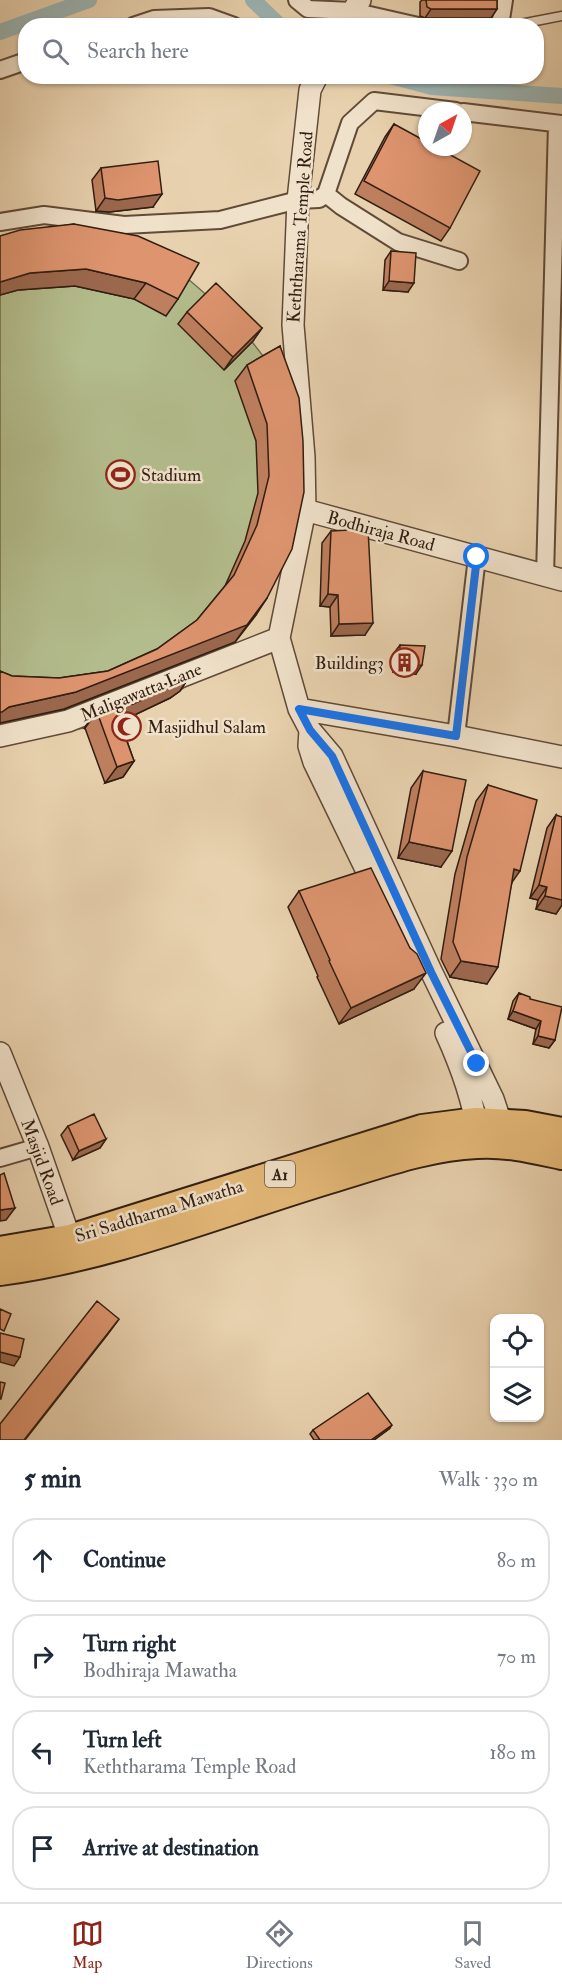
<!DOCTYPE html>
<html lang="en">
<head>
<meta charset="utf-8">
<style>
	body { margin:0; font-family:"IM FELL Double Pica",serif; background:#f6f6f7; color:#1f2937 }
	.controls { position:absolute; right:18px; bottom:18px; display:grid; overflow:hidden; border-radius:12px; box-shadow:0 2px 4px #0004 }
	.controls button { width:54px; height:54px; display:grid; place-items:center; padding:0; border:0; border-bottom:2px solid #e0e1e3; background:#fff; color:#1f2937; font:30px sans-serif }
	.compass { position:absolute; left:418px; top:102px; width:54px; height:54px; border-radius:50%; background:#fff; box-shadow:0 2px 4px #0004; rotate:40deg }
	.stop { position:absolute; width:18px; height:18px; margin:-14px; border:4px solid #1a73e8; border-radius:50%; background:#fff }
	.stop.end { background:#1a73e8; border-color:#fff; box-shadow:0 2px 6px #0008 }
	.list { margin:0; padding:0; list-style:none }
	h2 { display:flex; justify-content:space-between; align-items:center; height:78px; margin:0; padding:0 24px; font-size:26px }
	h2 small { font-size:20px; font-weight:400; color:#747a83 }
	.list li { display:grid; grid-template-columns:39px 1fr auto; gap:18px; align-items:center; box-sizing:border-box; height:84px; margin:0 12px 12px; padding:0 12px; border:2px solid #e0e1e3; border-radius:24px }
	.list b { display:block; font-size:22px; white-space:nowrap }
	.list p { margin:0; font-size:20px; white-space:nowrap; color:#747a83 }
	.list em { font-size:20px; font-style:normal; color:#747a83 }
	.icon { flex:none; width:33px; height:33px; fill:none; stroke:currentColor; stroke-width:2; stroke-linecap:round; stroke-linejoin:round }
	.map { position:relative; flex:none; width:562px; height:1440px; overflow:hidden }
	.search { position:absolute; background:#fff; box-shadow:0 2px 4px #0004; left:18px; right:18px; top:18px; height:66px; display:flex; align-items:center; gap:15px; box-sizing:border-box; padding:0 21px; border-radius:24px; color:#747a83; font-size:22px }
	.sheet { height:462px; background:#fff }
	nav { display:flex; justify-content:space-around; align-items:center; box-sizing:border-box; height:84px; border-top:2px solid #e0e1e3; background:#fff; font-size:16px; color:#747a83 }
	nav a { display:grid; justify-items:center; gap:3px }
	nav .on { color:#8f2418 }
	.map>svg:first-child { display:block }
	.green { fill:#b3bc8c; stroke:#726c4e; stroke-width:1.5 }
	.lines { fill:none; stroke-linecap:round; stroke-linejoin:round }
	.canal { stroke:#9bb5b5; stroke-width:16 }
	.service-casing { stroke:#604a38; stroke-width:11 }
	.minor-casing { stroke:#604a38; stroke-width:20 }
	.tertiary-casing { stroke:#604a38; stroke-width:24 }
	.trunk-casing { stroke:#321d11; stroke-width:32 }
	.service { stroke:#f0e1ca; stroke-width:8 }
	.minor { stroke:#f0e1ca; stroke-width:16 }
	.tertiary { stroke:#f0e1ca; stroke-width:21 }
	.trunk { stroke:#e4b877; stroke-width:28 }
	.wall { fill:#be7f5f; stroke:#321d11; stroke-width:1.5 }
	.shaded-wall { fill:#9b684e; stroke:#321d11; stroke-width:1.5 }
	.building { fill:#dd946f; stroke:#321d11; stroke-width:1.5 }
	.route { stroke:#1a73e8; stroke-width:8 }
	.labels { text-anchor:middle; stroke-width:5; stroke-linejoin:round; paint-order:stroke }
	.shield { fill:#f0e1ca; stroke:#6b5848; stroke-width:1.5 }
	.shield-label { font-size:16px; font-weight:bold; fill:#321d11 }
	.street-label { font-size:18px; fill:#321d11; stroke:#f0e1ca }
	.poi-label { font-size:18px; fill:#321d11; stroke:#f0e1ca; text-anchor:start }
</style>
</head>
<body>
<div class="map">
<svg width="562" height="1440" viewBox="0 0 562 1440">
	<rect width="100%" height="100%" fill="#e8d1ae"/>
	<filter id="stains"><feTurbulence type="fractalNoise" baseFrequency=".00333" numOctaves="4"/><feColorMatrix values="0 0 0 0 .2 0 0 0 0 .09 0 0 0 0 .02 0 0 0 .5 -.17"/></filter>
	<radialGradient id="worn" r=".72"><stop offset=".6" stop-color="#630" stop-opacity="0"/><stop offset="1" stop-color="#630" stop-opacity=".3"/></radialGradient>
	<path class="green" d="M0,249L188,279C218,304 246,331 268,363L281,565L256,615L223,658L170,698L122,721L85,728L42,733L0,730Z"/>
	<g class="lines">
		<path class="canal" d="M253,0L280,26
			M0,32L89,0
			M390,76L432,87L562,96"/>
		<defs>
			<path id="service" d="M510,26L562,16"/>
			<path id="minor" d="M297,0L308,9L352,11L418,26
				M133,26L154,19L209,17L234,26
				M500,26L504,0
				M0,70L26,61
				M463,112L562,124
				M326,194L341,206L398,242L459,261
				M0,222L44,215L124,225L220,220L298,200L319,199L326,194L350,123L374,101L456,111
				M545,576L557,124
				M456,736L477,557
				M0,1158L38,1147"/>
			<path id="tertiary" d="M343,26L360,0
				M317,76L310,90L298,200L293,325L304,457L305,510L279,638L299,709L310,730L332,756L431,971L493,1099L501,1123L502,1135
				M305,510L562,580
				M299,709L456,736L562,757
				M310,730L309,746L314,762L378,894
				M0,736L68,721L279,638
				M446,1033C461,1066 473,1098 478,1134
				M0,1053L38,1147L70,1239"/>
			<path id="trunk" d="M0,1251L70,1239L422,1129L476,1122L525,1125L562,1132
				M0,1271C115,1256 225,1210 336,1177C382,1163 429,1146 477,1144C506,1142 534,1149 562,1155"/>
		</defs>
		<use href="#service" class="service-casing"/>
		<use href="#minor" class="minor-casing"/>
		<use href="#tertiary" class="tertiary-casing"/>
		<use href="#trunk" class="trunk-casing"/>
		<use href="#service" class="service"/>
		<use href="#minor" class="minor"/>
		<use href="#tertiary" class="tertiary"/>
		<use href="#trunk" class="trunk"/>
	</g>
	<path class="wall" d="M422,0H497V9L491,18H425L420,16V2Z
		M394,124L450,228L441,241L355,194L385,137Z
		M101,168L153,207L109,212L96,211L92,180Z
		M74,224L178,299L166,316L134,299L75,286L18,290L0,295V236Z
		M391,251L408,292L383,290L385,260Z
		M187,312L262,328L253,341L224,370L178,324Z
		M280,346L267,598L256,615L235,642L64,709L0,723V671L12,676L59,678L108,671L157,649L197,620L225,586L245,541L258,493L256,441L235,381L247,365Z
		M331,531L365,635L331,636L330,607L320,606L322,543Z
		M400,645L416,674L403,675L393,672V654Z
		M191,674L180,691L170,698L120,721L134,761L123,777L105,783L85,728L84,729L95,712Z
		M423,771L441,867L398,858L411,788Z
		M488,785L512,882L487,984L450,977L441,959L455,874L476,801Z
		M556,815L562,905L556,914L536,909L538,900L530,898L547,828Z
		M299,891L410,948L414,989L339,1024L317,977L318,976L288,907Z
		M519,993L530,999L555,1040L549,1048L533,1044L536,1029L508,1019L513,1001Z
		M68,1126L106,1139L100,1148L73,1160L61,1135Z
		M389,1429L374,1440H314L310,1434L313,1430Z"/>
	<path class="shaded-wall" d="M431,9H497L491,18H425Z
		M162,194L153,207L109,212L96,211L105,198Z
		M86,269L146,283L134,299L75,286L18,290L0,295V282L30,273Z
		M389,281L414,283L408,292L383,290Z
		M262,328L253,341L224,370L233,357Z
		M328,594L338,595L330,607L320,606Z
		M267,598L235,642L64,709L0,723V712L9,707L76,692Z
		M373,623L365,635L331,636L339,624Z
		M399,664L422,665L416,674L403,675L393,672Z
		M191,674L180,691L170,698L122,721L104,724L115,708Z
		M95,712H97L85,728L84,729Z
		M134,761L123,777L105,783L117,767Z
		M409,842L452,851L441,867L398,858Z
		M514,869L520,871L508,888Z
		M539,885L547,887L538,900L530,898Z
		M545,896L562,899V905L556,914L536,909Z
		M461,961L498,967L487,984L450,977Z
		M426,973L414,989L339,1024L351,1008Z
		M513,1011L541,1021L536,1029L508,1019Z
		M538,1036L555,1040L549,1048L533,1044Z
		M106,1139L100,1148L73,1160L79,1151Z
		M15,1208L6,1220L0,1221V1210Z
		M119,1319L108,1334L25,1440H24Z
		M0,1352L20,1357L14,1366L0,1362Z
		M392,1425L389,1429L374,1440H371Z"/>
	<path class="building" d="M426,0H497V9H431L427,7Z
		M394,124L427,142V147H436L480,171L450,228L364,181Z
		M158,161L162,194L118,200L105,198L101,168Z
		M74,224L138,236L199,263L178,299L146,283L86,269L30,273L0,282V236L20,230Z
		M391,251L416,253L414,283L389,281Z
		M216,283L262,328L233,357L187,312Z
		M280,346L299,398L303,441L304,492L292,549L267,598L247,625L76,692L9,707L2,712H0V671L12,676L59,678L108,671L157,649L197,620L234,575L257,525L269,476L267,424L247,365Z
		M368,529L373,623L339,624L338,595L328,594L331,531Z
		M400,645L425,646L422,665L409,666L399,664Z
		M191,674L181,682L133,704L115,708L134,761L117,767L97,712H95Z
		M423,771L466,780L452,851L409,842Z
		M488,785L537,800L520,871L514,869L498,967L461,961L453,942L467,857Z
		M556,815L562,817V900L545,896L547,887L539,885Z
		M371,868L410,948L417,954L426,973L351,1008L329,961L330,960L299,891Z
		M519,993L530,997V999L562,1007L555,1040L538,1036L541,1021L513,1011Z
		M94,1114L106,1139L79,1151L68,1126Z
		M4,1173L15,1208L0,1210V1175Z
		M97,1301L119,1319L24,1440H0V1424Z
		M0,1309L11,1314L4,1331L0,1329Z
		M0,1333L24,1339L20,1357L0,1352Z
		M0,1382L5,1383L1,1399H0Z
		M368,1393L392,1425L371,1440H320L313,1430Z"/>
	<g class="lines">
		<path class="route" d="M477,1064L431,972L332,756L310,730L299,709L456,736L477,557"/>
	</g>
	<defs>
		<symbol id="stadium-ring" viewBox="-11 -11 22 22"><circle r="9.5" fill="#f0e1ca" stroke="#8f2418" stroke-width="1.5"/><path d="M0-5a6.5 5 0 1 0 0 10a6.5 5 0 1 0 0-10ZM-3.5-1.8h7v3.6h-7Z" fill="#8f2418"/></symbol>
		<symbol id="building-ring" viewBox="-11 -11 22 22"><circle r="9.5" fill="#f0e1ca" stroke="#8f2418" stroke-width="1.5"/><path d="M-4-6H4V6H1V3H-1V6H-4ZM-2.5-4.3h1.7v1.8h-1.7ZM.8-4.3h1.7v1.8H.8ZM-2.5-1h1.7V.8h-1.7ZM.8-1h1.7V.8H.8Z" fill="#8f2418"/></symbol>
		<symbol id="mosque-ring" viewBox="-11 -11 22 22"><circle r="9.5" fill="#f0e1ca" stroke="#8f2418" stroke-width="1.5"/><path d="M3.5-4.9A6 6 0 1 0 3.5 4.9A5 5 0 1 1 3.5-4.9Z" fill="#8f2418"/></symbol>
	</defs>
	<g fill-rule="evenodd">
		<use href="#stadium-ring" x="104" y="458" width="33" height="33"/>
		<use href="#building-ring" x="388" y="646" width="33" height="33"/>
		<use href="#mosque-ring" x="110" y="710" width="33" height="33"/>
	</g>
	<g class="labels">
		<rect class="shield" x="265" y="1161" width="30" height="26" rx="4.5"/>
		<g class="shield-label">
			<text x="280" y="1180">A1</text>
		</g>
		<g class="street-label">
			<text transform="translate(300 227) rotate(-86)" y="6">Keththarama Temple Road</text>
			<text transform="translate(381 531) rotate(15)" y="6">Bodhiraja Road</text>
			<text transform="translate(141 692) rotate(-22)" y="6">Maligawatta Lane</text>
			<text transform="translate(42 1162) rotate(70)" y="6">Masjid Road</text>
			<text transform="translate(159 1211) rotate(-17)" y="6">Sri Saddharma Mawatha</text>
		</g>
		<g class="poi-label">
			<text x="141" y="481">Stadium</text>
			<text x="384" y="669" text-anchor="end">Building3</text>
			<text x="147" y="733">Masjidhul Salam</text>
		</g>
	</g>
	<rect width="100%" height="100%" filter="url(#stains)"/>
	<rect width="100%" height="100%" fill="url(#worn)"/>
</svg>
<div class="controls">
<button><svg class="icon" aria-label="locate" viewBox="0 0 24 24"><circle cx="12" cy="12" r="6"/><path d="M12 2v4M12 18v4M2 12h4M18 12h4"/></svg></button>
<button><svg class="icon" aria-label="layers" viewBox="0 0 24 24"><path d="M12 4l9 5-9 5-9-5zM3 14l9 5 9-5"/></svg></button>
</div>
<svg class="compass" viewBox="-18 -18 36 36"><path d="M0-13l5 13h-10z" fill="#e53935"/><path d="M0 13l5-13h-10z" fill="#747a83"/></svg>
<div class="stop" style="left:477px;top:557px"></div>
<div class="stop end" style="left:477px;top:1064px"></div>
<div class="search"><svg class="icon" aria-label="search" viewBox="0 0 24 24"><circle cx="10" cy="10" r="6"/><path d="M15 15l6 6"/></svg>Search here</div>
</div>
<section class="sheet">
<h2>5 min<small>Walk · 330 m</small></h2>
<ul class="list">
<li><svg class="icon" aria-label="ahead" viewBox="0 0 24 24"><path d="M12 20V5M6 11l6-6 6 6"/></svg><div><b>Continue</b></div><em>80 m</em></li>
<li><svg class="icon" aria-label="right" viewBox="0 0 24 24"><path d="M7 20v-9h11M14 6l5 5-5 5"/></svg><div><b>Turn right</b><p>Bodhiraja Mawatha</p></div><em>70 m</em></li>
<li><svg class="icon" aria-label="left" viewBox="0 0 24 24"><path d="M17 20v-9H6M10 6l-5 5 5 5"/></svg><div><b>Turn left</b><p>Keththarama Temple Road</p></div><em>180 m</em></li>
<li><svg class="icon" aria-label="arrive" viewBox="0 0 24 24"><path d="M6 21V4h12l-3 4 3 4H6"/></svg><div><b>Arrive at destination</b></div></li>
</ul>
</section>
<nav>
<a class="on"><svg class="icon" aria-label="map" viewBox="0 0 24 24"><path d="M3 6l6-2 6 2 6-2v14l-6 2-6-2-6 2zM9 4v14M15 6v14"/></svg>Map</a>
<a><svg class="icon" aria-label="directions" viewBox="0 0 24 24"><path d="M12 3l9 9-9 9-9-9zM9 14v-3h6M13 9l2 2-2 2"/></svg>Directions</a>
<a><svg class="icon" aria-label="saved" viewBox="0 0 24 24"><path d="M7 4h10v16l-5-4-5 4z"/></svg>Saved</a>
</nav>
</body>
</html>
